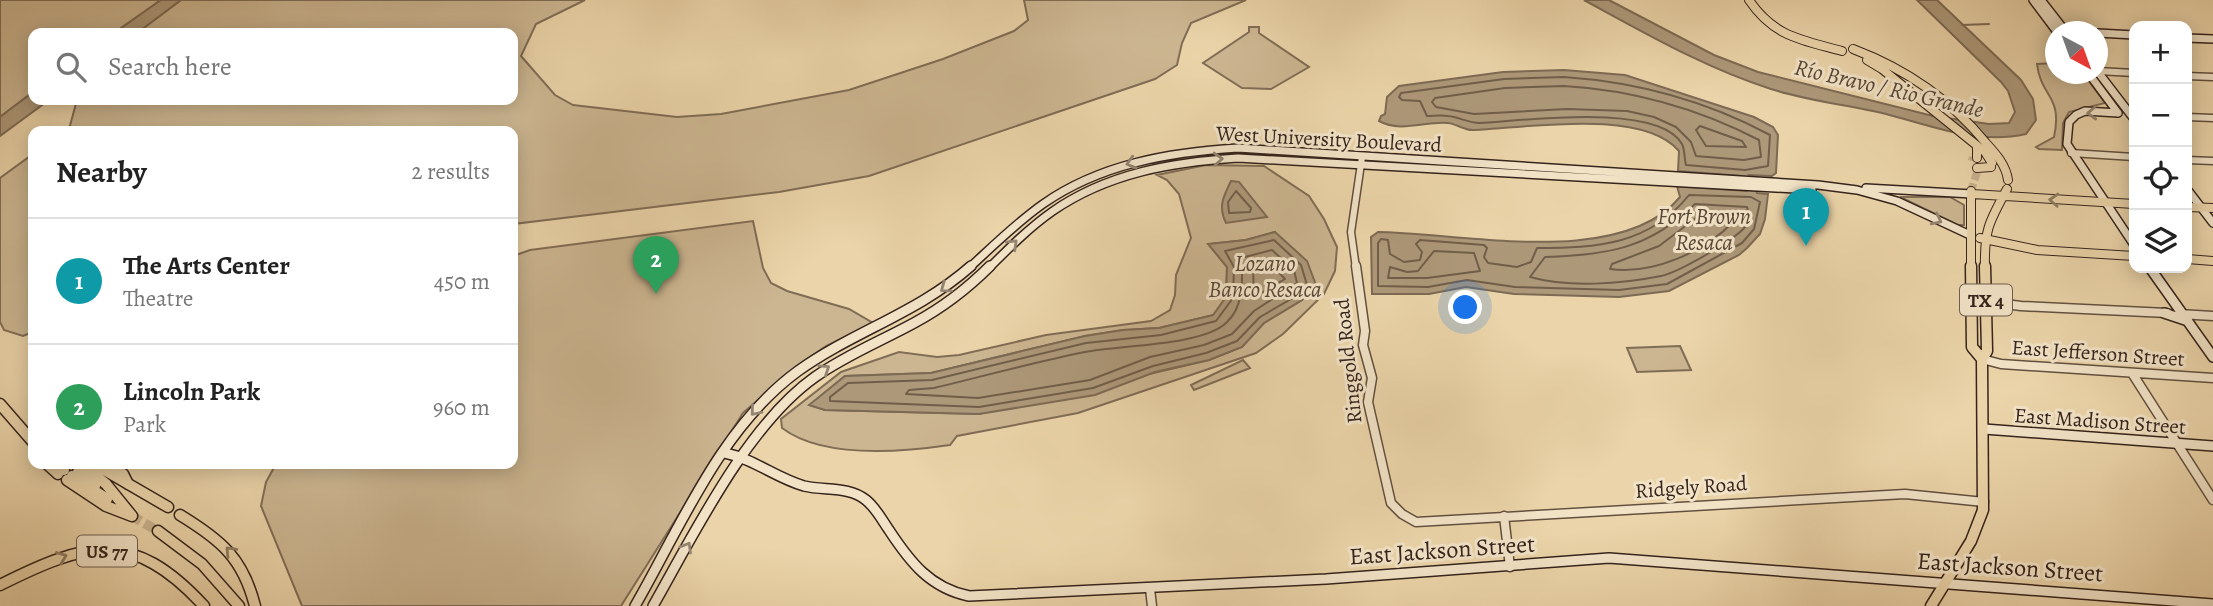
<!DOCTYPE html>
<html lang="en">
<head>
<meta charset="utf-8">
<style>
	body { margin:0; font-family:Alegreya,serif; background:#f6f6f6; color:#222 }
	.controls { position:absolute; right:21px; top:21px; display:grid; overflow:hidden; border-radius:14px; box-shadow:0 4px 18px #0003 }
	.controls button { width:63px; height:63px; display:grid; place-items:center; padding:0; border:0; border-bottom:2px solid #e0e0e0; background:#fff; color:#222; font:35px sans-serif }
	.compass { position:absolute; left:2045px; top:21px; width:63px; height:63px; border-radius:50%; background:#fff; box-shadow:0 4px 18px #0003; rotate:139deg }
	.you { position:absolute; left:1466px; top:308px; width:24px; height:24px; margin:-18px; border:5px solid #fff; border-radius:50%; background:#1a73e8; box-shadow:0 0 0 10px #1a73e833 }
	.badge { display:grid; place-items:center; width:46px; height:46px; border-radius:50%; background:#8f2418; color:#fff; font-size:23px; font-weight:700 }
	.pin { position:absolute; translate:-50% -58px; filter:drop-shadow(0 2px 4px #0008) }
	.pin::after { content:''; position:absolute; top:37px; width:24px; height:21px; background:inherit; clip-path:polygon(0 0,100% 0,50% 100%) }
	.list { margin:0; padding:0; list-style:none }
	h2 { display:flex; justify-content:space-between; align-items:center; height:91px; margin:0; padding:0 28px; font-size:30px }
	h2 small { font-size:23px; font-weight:400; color:#767676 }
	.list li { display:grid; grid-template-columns:46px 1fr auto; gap:21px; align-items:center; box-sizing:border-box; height:126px; padding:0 28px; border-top:2px solid #e0e0e0 }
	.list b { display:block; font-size:26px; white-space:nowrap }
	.list p { margin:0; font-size:23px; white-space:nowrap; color:#767676 }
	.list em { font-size:23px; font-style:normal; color:#767676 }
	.icon { flex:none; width:38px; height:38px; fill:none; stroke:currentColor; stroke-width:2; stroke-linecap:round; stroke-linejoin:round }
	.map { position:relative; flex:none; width:2213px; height:606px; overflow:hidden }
	.search { position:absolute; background:#fff; box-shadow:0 4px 18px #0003; left:28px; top:28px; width:490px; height:77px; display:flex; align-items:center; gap:18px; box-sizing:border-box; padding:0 24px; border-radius:14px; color:#767676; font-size:26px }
	.panel { position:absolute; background:#fff; box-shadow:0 4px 18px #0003; left:28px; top:126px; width:490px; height:343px; border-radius:14px }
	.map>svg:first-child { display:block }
	.green { fill:#ccb691; stroke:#806d56; stroke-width:2; fill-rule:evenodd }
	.water { fill:#ad9879; stroke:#7d6a54; stroke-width:2 }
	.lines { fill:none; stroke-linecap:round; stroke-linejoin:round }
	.shore { stroke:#715e4a; stroke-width:2 }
	.stream { stroke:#7d6a54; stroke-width:2 }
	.primary-tunnel { stroke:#c7b18d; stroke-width:8; stroke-dasharray:8 3.5; stroke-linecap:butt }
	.trunk-tunnel { stroke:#c7b18d; stroke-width:10; stroke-dasharray:10 4.5; stroke-linecap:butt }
	.tertiary-far1-casing { stroke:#62503f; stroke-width:9 }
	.tertiary-casing { stroke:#62503f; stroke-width:11 }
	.secondary-far1-casing { stroke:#35241c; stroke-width:10 }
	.secondary-casing { stroke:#35241c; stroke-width:12 }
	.primary-far1-casing { stroke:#35241c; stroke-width:10 }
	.primary-casing { stroke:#35241c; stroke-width:13 }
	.trunk-casing { stroke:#35241c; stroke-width:13 }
	.tertiary-far1 { stroke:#f2e3c7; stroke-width:6 }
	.tertiary { stroke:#f2e3c7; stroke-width:8 }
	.secondary-far1 { stroke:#f2e3c7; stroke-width:7 }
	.secondary { stroke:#f2e3c7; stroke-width:9 }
	.primary-far1 { stroke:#ebd4a9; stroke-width:8 }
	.primary { stroke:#ebd4a9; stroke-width:10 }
	.trunk { stroke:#ebd4a9; stroke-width:10 }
	.oneway { stroke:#948472 }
	.oneway2 { stroke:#907c62 }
	.labels { text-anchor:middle; stroke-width:6; stroke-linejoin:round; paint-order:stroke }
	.shield { fill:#f2e3c7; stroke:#6e5d4f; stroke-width:2 }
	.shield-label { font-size:19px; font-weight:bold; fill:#35241c }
	.street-label { font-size:21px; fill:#35241c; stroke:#f2e3c7 }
	.water-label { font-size:23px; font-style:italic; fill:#594738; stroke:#f2e3c7 }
	.near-street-label { font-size:24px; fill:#35241c; stroke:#f2e3c7 }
</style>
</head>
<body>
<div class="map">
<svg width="2213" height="606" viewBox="0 0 2213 606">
	<rect width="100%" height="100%" fill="#ebd4a9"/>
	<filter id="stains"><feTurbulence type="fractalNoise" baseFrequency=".00286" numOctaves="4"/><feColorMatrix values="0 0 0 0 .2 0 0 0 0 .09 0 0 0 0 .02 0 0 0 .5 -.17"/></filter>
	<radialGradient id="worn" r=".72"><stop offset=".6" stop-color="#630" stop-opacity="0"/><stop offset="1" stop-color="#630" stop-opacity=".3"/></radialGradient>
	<path class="green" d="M0,0H161L114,33H33V92L0,117Z
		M181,0H585L536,24L521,56L555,95L573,105L677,117L721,114L849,90L943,59L1014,31L1028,20L1024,0H1246L1191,23L1182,43L1177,65L1155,79L869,176L779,192L513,224V131H66L69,129L77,100H513V33H137Z
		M1249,27H1259V33L1309,67L1271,89L1242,88L1203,63L1249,32Z
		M2055,63L2056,74H2084L2105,103L2069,112L2063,123L2062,150L2039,149L2036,147L2054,137C2063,95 2041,98 2037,64Z
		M33,154V332L23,336L4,330L0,322V178Z
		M1206,165L1264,166L1309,196L1324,219L1337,247L1335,271L1324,294L1283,334L1256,353L1078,413L957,436L950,445C902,452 823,459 782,428L781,419L841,372L899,352L937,357L959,355L1046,335L1151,321L1170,310L1175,295L1176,275L1191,238L1179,194L1167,180L1157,175ZM1275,232L1302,300L1264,323L1242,347L1209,360L979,414L825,410L810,405L845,376L931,373L1085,336L1123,330L1159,328L1214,315L1226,297L1227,267L1209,244L1246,240Z
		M1900,197H1950L1964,205V225H1958Z
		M753,221L763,268L771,283L787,291L849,309L873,323L826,346L797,366L743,413L621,606H302L261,506L266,482L276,464H513V256L530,250Z
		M1680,346L1691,370L1637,372L1627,348Z
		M1243,360L1250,368L1194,390L1191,385Z"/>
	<path class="water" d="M161,0H181L137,33H114Z
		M1584,0H1609L1714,55L1758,72L1933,116L1989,124L2009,123L2015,112L2008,91L2001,82L1917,0H1937L2021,80L2033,99L2036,120L2026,134C1977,145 1933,126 1886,114C1848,105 1809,101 1771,89C1705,68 1645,33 1584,0Z
		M1564,70L1625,75L1754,117L1773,127L1778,135L1776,173L1772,176L1749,175L1757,193L1768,194L1765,219L1760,234L1747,248L1739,255L1669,291L1619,297L1514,294L1466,287L1429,294H1372L1371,237L1378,232C1462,233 1621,269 1680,197L1677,186L1746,191L1741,176L1678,171L1679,151C1642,108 1526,128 1474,130C1465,131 1457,124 1448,123C1425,121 1401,133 1379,121L1381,116L1385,114L1387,97L1399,86L1503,72Z
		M33,92V100H49L0,136V117Z
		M1231,181L1239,182L1267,217L1226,223C1218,207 1223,197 1231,181Z
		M1275,232L1307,261L1316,285L1302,300L1264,323L1242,347L1209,360L1155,372L1095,395L979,414L825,410L809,405L845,376L931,373L1085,336L1123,330L1159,328L1213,315L1226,297L1227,267L1208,244L1246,240Z"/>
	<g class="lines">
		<path class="shore" d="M1564,77C1637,82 1705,100 1770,135L1768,166L1745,170L1686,165C1684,158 1685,150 1682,144C1658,102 1521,121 1480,123C1468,123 1459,117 1448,116C1441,115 1434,116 1427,116L1420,101L1402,100L1399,97L1401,93L1504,79Z
			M1564,86C1633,90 1697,108 1759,140L1761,157L1744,160L1696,156L1691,142L1676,127L1654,117L1627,111L1567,109L1474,114L1436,107L1432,102L1435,98L1505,88Z
			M1700,126L1742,141L1746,147L1706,146L1696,130Z
			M1236,191L1251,208L1250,212L1229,213L1228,202Z
			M1689,195L1751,197L1760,202L1754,229L1742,243L1667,284L1619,290L1515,287L1467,280L1428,287L1378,286V243L1381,239L1388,240L1390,254L1404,262L1420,260L1422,252L1416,244L1420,240L1484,245L1487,248L1484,257L1488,263L1517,267L1531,262L1537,248C1597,248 1649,245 1689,195Z
			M1695,204L1747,207C1749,213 1750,217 1748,223C1740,238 1677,273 1661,276C1621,284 1569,288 1530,277L1545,257C1607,255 1649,249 1695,204Z
			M1700,215L1732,217L1734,221C1705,252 1652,275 1610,269L1612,264L1659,246Z
			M1274,240L1301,265L1307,285L1298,295L1260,317L1237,341L1206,353L1153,366L1093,388L979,407L830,401V397L848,383L932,380L1086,343L1161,335L1216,321L1233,298L1234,267L1225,251Z
			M1272,250L1294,270L1297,283L1254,311L1232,334L1204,345L1150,357L1090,380L978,398L906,394L909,390L934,388C984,376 1035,362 1085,352C1118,345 1202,346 1226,323C1244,307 1243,280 1241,258Z
			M1434,251L1474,253L1480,271L1427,278H1388L1390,267L1407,272L1418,271Z
			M1269,262L1285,279L1254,297L1253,267Z"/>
		<path class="stream" d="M1962,25L1989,24"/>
		<path class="primary-tunnel" d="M1972,161L1973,157
			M1971,191L1978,169"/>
		<path class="trunk-tunnel" d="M132,516L158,531"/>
		<defs>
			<path id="tertiary-far1" d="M2098,71L2134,73
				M2187,76L2213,77
				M2187,117L2213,118
				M2071,153L2134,157
				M2187,160L2213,161
				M1356,268L1351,232L1362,157"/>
			<path id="tertiary" d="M1356,266L1365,331L1363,345L1372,378L1368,402L1391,503L1402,514L1416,522L1905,494L1984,502
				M1973,300L2021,306L2167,313
				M2179,314L2213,316
				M1982,359L2001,364L2213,378
				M2132,373L2213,500
				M1504,516L1510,567
				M1150,589L1152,606"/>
			<path id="secondary-far1" d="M2033,0L2057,32
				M2041,0L2066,32
				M2098,33L2134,35
				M2187,38L2213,39
				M2098,72L2134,119
				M2089,74L2118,113
				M2118,113L2085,111L2076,115L2069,122L2067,144L2134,245
				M1866,188L1972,194
				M2187,189L2213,223
				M969,268C993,246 1016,223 1043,204C1100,164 1170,152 1238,148L1818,185L1857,190L1897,201L1970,235
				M989,268C1009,248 1030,227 1053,211C1108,173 1173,162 1238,158L1812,190"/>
			<path id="secondary" d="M2150,268L2213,357
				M2164,313L2188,321
				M1984,429L2213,446
				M725,453C754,459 776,478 804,486C825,491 849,486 866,500C876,508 882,520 889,530C910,562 930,588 969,596L1326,579L1609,558L2213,604
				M635,606C681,526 721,427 798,371C854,331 918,313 971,266
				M653,606C694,534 747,425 815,377C846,355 881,341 914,323C942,308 967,289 990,266"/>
			<path id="primary-far1" d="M1749,0C1774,37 1802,40 1842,51
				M1853,49C1906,69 1950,99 1986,143C1996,154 2006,165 2008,180
				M1867,60L1882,69L1985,152L1992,163
				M1977,148V158
				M1977,168L1991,167
				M1971,191V268
				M1972,194L2134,204
				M2187,207L2213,208
				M1980,238L2037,250L2134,256
				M2187,259L2213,261
				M1985,268C1984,230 1989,222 2007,189"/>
			<path id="primary" d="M1971,266L1972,347L1982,359
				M1931,606L1971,541L1983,510L1982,359L1987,351L1985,266"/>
			<path id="trunk" d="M0,404L33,442
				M47,464L58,474
				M57,464L64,470
				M94,464L168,507
				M107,464L123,474L128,484
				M85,467L106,484L132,516
				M78,472L95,486
				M72,476L107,499
				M67,480L106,506L132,516
				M180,515C221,540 243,558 255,606
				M158,531L202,564L239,606
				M0,585C86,542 132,528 204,606"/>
		</defs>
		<use href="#tertiary-far1" class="tertiary-far1-casing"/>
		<use href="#tertiary" class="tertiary-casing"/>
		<use href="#secondary-far1" class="secondary-far1-casing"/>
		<use href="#secondary" class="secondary-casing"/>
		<use href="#primary-far1" class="primary-far1-casing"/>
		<use href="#primary" class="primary-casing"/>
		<use href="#trunk" class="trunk-casing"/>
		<use href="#tertiary-far1" class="tertiary-far1"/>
		<use href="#tertiary" class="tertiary"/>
		<use href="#secondary-far1" class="secondary-far1"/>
		<use href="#secondary" class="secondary"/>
		<use href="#primary-far1" class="primary-far1"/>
		<use href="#primary" class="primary"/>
		<use href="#trunk" class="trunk"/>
	</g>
	<defs><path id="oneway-chevron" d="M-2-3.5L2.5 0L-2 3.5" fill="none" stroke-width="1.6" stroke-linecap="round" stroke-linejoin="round" transform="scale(1.75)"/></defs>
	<g class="oneway">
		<use href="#oneway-chevron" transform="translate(2092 113) rotate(178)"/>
		<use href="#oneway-chevron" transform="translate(1218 159) rotate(-3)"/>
		<use href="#oneway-chevron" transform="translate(1131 163) rotate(164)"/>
		<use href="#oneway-chevron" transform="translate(1937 220) rotate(26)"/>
		<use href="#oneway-chevron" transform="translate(1013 244) rotate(-44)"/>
		<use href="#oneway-chevron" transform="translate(945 288) rotate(144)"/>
		<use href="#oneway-chevron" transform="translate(825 369) rotate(-34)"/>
		<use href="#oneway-chevron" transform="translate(755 411) rotate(130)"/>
		<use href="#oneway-chevron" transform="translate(687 547) rotate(-59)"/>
	</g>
	<g class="oneway2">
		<use href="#oneway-chevron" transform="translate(2054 200) rotate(-177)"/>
		<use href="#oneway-chevron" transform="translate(230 551) rotate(-133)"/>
		<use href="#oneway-chevron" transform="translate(62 557) rotate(-21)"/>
	</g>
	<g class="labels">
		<g class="shield">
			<rect x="1960" y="284.5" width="52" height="31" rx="5"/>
			<rect x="77" y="535.5" width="60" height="31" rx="5"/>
		</g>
		<g class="shield-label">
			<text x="1986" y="307">TX 4</text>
			<text x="107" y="558">US 77</text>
		</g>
		<g class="street-label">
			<text transform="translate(1329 139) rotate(3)" y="7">West University Boulevard</text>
			<text transform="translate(2098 353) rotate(4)" y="7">East Jefferson Street</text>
			<text transform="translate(1348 361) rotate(-96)" y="7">Ringgold Road</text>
			<text transform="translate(2100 421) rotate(4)" y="7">East Madison Street</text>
			<text transform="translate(1691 487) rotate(-4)" y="7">Ridgely Road</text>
		</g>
		<g class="water-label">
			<text transform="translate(1889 88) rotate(13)" y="8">Río Bravo / Rio Grande</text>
			<text x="1704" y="224">Fort Brown<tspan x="1704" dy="26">Resaca</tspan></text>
			<text x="1265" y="271">Lozano<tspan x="1265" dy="26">Banco Resaca</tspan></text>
		</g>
		<g class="near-street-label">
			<text transform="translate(1442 550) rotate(-4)" y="8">East Jackson Street</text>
			<text transform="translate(2010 567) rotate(4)" y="8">East Jackson Street</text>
		</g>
	</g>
	<rect width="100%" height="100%" filter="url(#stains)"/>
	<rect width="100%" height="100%" fill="url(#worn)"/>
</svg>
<div class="controls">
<button>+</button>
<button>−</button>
<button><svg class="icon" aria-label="locate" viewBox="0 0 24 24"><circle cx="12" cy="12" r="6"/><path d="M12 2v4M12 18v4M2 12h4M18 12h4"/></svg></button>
<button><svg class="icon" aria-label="layers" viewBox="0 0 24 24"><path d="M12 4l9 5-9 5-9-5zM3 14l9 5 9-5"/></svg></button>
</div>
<svg class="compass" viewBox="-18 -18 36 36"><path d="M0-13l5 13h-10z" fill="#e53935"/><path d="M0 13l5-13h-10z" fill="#767676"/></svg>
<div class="you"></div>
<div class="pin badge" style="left:1806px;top:246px;background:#0f9aa8">1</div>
<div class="pin badge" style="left:656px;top:294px;background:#2e9e5b">2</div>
<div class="search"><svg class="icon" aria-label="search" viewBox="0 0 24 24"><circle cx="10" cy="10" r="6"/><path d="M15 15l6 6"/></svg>Search here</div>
<section class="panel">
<h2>Nearby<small>2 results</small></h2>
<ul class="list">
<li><span class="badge" style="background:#0f9aa8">1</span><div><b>The Arts Center</b><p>Theatre</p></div><em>450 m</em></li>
<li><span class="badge" style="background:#2e9e5b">2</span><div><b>Lincoln Park</b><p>Park</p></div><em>960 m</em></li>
</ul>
</section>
</div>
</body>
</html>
